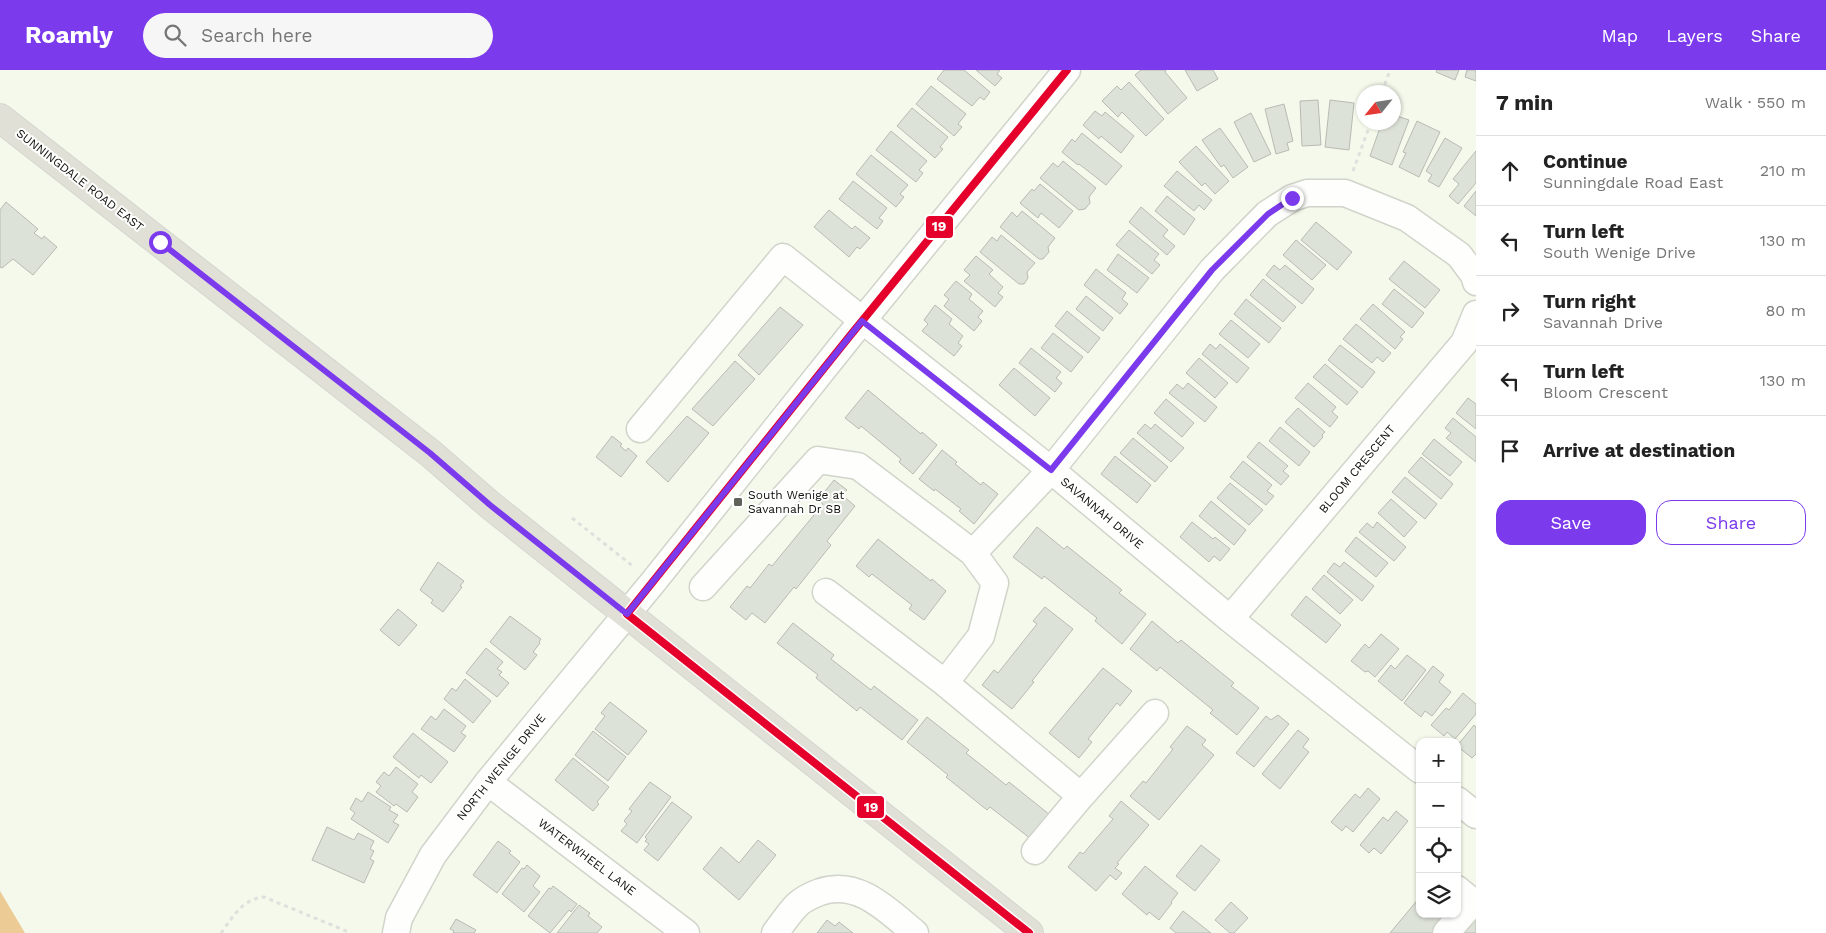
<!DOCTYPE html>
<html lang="en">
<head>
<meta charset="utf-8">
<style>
	body { margin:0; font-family:"Work Sans",sans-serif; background:#f6f6f6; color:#222 }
	.controls { position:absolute; right:15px; bottom:15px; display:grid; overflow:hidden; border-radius:10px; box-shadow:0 1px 4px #0004 }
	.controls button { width:45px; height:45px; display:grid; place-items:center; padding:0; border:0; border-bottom:1px solid #e0e0e0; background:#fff; color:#222; font:25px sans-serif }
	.compass { position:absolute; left:1356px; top:15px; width:45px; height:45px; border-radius:50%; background:#fff; box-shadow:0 1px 4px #0004; rotate:240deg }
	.stop { position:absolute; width:15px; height:15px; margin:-11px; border:4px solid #7c3aed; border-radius:50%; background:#fff }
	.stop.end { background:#7c3aed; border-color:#fff; box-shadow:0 1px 5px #0008 }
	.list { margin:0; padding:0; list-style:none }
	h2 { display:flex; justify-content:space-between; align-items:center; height:65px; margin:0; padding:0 20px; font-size:21px }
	h2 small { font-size:16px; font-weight:400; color:#767676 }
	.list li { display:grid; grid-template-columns:32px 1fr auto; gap:15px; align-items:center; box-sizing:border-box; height:70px; padding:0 20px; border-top:1px solid #e0e0e0 }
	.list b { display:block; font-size:19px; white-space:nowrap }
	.list p { margin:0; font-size:16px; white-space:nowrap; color:#767676 }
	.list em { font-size:16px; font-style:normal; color:#767676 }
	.actions { display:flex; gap:10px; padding:15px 20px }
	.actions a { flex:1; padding:11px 0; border:1px solid #7c3aed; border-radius:15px; text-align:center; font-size:18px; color:#7c3aed }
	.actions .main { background:#7c3aed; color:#fff }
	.icon { flex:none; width:28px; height:28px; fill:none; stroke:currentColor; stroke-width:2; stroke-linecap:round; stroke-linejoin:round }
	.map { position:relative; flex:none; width:1476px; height:863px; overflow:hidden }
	header { display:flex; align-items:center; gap:30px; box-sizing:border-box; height:70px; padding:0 25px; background:#7c3aed; color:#fff }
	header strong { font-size:24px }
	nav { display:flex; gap:28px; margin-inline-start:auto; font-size:18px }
	.search { width:350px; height:45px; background:#f6f6f6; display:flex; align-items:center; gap:12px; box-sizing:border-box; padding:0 18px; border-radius:28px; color:#767676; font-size:19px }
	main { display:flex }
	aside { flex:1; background:#fff }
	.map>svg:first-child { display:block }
	.forest { fill:#eccb95 }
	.building { fill:#dde2d8; stroke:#b7bbb3 }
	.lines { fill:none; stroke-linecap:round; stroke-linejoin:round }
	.minor-casing { stroke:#d1d4ca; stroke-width:29 }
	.major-casing { stroke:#d4d6d0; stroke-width:30 }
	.path { stroke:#dee0dc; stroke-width:3; stroke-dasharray:4 4; stroke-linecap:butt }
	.minor { stroke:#fefefc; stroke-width:26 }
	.major { stroke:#e1e0d6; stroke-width:28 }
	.bus-1-casing { stroke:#fff; stroke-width:11 }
	.bus-1 { stroke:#e4002b; stroke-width:8 }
	.route { stroke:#7c3aed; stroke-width:6 }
	.poi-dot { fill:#606259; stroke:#fff; stroke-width:2 }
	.labels { text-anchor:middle; stroke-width:4; stroke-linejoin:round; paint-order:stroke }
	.street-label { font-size:12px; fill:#0f110a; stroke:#fff }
	.poi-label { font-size:12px; fill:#0f110a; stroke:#fff; text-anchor:start }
	.line-badge { stroke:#fff; stroke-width:2 }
	.badge-label { font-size:14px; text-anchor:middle; font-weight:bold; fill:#fff }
</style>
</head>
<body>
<header>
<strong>Roamly</strong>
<div class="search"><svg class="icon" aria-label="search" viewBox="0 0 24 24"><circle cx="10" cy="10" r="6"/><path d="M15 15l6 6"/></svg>Search here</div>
<nav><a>Map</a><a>Layers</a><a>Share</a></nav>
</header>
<main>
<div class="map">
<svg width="1476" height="863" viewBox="0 0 1476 863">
	<rect width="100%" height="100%" fill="#f5f9ec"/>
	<path class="forest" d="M0,821L25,863H0Z"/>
	<path class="building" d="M944,0H964L990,22L984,30L980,27L972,36L937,9Z
		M976,0H1000L997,4L1002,8L995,16Z
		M1141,0H1166L1165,2L1187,28L1168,44L1135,5Z
		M1185,0H1213L1218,9L1197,21Z
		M1437,0H1459L1455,10L1436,2Z
		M1467,0H1476V11L1465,7Z
		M1129,12L1164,49L1146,66L1122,42L1118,47L1102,31L1117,16L1121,20Z
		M931,16L966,44L958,54L962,57L954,66L916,34Z
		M1318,30L1321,75L1302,76L1300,31Z
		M1330,30L1354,33L1349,80L1325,77Z
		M1284,34L1293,71L1287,73L1289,80L1276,84L1265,39Z
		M912,38L948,67L940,77L943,79L935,88L897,56Z
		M1095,41L1102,46L1105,42L1134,66L1121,83L1101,66L1099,69L1083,55Z
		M1251,43L1271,84L1254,92L1234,52Z
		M1394,45L1409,50L1392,95L1370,86L1382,52H1394Z
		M1417,51L1440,62L1419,107L1399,97L1406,83L1403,82Z
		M1220,58L1248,97L1233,108L1224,95L1221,97L1202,70Z
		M891,61L927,91L919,100L923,103L916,112L876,80Z
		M1082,63L1122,96L1106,115L1079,94L1078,95L1062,82L1072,69L1075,72Z
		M1445,68L1462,78L1439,117L1428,111L1432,105L1426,101Z
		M1196,76L1229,111L1215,124L1205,113L1202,116L1179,92Z
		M1476,81V113L1458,134L1449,126L1459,114L1453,109Z
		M871,85L908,115L900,124L904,127L896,137L856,104Z
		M1063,91L1096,118L1089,127L1090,133L1085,139L1079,140L1040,108L1053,93L1058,97Z
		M1177,101L1212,130L1204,140L1199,135L1194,141L1164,116Z
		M853,111L887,138L879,148L883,151L877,159L839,129Z
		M1040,114L1073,141L1059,158L1041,143L1038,148L1020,133L1032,119L1034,121Z
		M1476,121V146L1464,136Z
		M1167,126L1195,149L1184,165L1155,141Z
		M6,132L38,159L34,163L42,169L44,166L57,177L33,205L13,189L2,198L0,197V140Z
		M1141,137L1168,160L1163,166L1175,176L1167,185L1129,152Z
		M829,140L852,159L855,156L870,168L860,179L857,177L849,187L814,157Z
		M1022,141L1055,168L1048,177L1049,182L1043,189H1039L1000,157L1012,142L1017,147Z
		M1316,152L1352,182L1337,200L1301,170Z
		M1129,160L1159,184L1154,190L1160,195L1152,204L1116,175Z
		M1001,165L1035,193L1027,202L1028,208L1024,214H1019L980,182L992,167L997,171Z
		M1296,170L1326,195L1312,210L1283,185Z
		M1118,184L1149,208L1137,223L1107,200Z
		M976,186L993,200L989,204L1003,217L998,223L1003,227L995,237L964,211L970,205L964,200Z
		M1404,191L1440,220L1425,238L1389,209Z
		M1274,195L1280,200L1285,195L1314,219L1302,234L1266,205Z
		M1096,199L1126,223L1122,229L1128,234L1120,244L1084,215Z
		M1263,209L1296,237L1283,252L1250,225Z
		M956,211L972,224L969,229L983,241L978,247L982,251L974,261L944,236L949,229L944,225Z
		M1394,219L1424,243L1412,258L1382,234Z
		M1086,226L1113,248L1103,261L1076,239Z
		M1246,229L1281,258L1269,273L1234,244Z
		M1373,234L1405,262L1400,267L1403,269L1395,279L1360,249Z
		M935,235L952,249L949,254L963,266L958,273L962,276L954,286L922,261L928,254L924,250Z
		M780,237L803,255L759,305L738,285Z
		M1067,241L1100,268L1088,283L1055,256Z
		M1231,250L1260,274L1248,288L1219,264Z
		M1356,254L1391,283L1383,292L1377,287L1372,293L1343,269Z
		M1053,263L1083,287L1071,302L1041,278Z
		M1210,274L1216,279L1220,274L1249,298L1237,313L1202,284Z
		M1340,275L1375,302L1362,318L1328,290Z
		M1031,278L1061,302L1056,308L1062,313L1055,322L1019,293Z
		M1199,288L1228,313L1215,328L1186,303Z
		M735,291L755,309L713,356L692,339Z
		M1325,294L1358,322L1347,335L1313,307Z
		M1014,298L1050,328L1035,346L999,315Z
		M1188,313L1217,337L1205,352L1169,323L1177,314L1183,319Z
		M1308,313L1336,337L1332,342L1338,347L1330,357L1295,328Z
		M868,320L921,364L922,362L937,375L913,404L899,392L901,389L861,356L859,359L845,348Z
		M1468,328L1476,334V359L1456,343Z
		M1166,329L1194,353L1182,367L1154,343Z
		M1298,338L1325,362L1322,365L1323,367L1314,377L1285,352Z
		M687,346L709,363L668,412L646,392Z
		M1453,348L1476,367V392L1446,368L1451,363L1445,358Z
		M1145,354L1151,359L1155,354L1184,378L1171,392L1137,363Z
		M1280,357L1310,382L1299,396L1269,371Z
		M612,366L622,374L620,376L626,381L628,378L637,386L621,407L596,387Z
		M1133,368L1168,397L1155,412L1120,383Z
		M1434,369L1462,392L1450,406L1422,384Z
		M1259,372L1288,396L1283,401L1289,406L1281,415L1247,387Z
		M942,380L957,392L955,394L981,415L983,412L998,424L974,454L959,441L961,439L935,419L934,421L919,409Z
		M1115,386L1151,415L1137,433L1101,404Z
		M1421,387L1453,414L1441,429L1408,402Z
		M1243,391L1272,415L1267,421L1274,426L1266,435L1230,407Z
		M1405,407L1437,434L1425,449L1392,422Z
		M834,410L847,420L842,425L855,436L827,471L831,475L796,519L794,517L765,553L752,543L746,550L730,537L747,516L750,518L769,494L772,496L823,434L818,430Z
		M1230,413L1263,440L1249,455L1217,428Z
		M1391,429L1417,452L1404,467L1378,443Z
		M1211,431L1246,460L1234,475L1199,446Z
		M1192,452L1213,469L1215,467L1230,479L1220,491L1214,486L1209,492L1180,467Z
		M1377,452L1406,477L1394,491L1359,462L1367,453L1373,458Z
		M1037,457L1064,479L1067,476L1122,520L1119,523L1146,544L1122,574L1095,551L1097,548L1044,506L1042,509L1013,487Z
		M1356,467L1388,493L1376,507L1345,481Z
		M878,469L931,511L932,509L946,521L924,550L909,539L912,535L872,504L869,507L856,496Z
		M438,492L464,511L460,516L462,517L443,542L431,533L433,530L420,520Z
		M1344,492L1374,516L1362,531L1327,502L1334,493L1340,497Z
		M1324,505L1353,530L1340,544L1312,519Z
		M1306,526L1341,555L1326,573L1291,545Z
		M1045,537L1073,559L1032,611L1034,612L1012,639L982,615L994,600L998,603L1037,554L1033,551Z
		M398,539L417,555L399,576L380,560Z
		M510,546L541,569L539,572L540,573L533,582L537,585L525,600L490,572Z
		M1152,551L1178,573L1181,570L1234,613L1231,616L1259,638L1237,665L1210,643L1213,640L1160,597L1157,601L1130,579Z
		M793,553L834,585L831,589L871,620L874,616L918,650L902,670L860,637L857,641L816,608L818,605L777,573Z
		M1381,564L1399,579L1375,607L1368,601L1365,602L1351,591L1365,574L1369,578Z
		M486,578L503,592L497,599L502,602L499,605L509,613L497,627L466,603Z
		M1407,585L1426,600L1402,631L1378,611L1391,595L1395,599Z
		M1433,596L1444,605L1439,612L1451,622L1432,646L1425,641L1421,647L1404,633Z
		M1103,598L1132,621L1120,636L1117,633L1088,669L1092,672L1079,688L1049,663Z
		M465,609L491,631L473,653L444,629L452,618L456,621Z
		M1463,623L1476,634V644L1455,669L1447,662L1444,666L1431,655L1446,638L1449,640Z
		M610,632L647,661L628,685L595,659L605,646L601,643Z
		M444,639L466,656L461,663L466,666L454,682L421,659L431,646L436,650Z
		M1278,645L1289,654L1254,697L1236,683L1266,646L1271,650Z
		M927,647L969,680L966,683L1006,715L1009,712L1050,745L1031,769L990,737L987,740L946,707L948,705L907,672Z
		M1474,655L1476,657V684L1472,688L1457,676Z
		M1187,656L1206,670L1202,675L1214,685L1159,750L1130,726L1143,711L1146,713L1173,679L1170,677Z
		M1298,660L1309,669L1303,677L1309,682L1280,719L1262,704Z
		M593,661L626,687L608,711L575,685Z
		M413,663L448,692L431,713L421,705L419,708L393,687Z
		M573,688L609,717L597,732L599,734L593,741L555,710Z
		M396,697L418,714L412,722L418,727L407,742L396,734L394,736L376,722L381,716L376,712L384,702L389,706Z
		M650,712L671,727L637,773L621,761L627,754L624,751L632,741L629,739Z
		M1368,718L1380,729L1353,762L1346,756L1342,761L1331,752L1355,724L1360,728Z
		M368,722L391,737L389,740L398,745L393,752L399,755L388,773L351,749L355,743L350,739L356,728L362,732Z
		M1121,731L1149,755L1117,793L1119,794L1115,798L1122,803L1116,810L1110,805L1096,821L1068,797L1080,782L1083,784L1113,749L1109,746Z
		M672,732L692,747L658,791L644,780L649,774L645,771L647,769L645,767Z
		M1396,741L1408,751L1381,784L1374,778L1369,783L1360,775L1383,747L1388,751Z
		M327,757L354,770L358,763L374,771L370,779L374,781L370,789L374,791L364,813L312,790Z
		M758,770L776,785L739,830L703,799L721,777L739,793Z
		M498,771L511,781L509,783L520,792L497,823L473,805Z
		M1201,775L1220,790L1195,821L1176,806Z
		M527,795L540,806L533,816L540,822L524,842L502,824L522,798L524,799Z
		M1145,796L1178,823L1171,832L1172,833L1159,850L1149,842L1147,845L1122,824Z
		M553,816L577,834L571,842L569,840L550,863L528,846L549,818L551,819Z
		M1420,827V844H1446L1439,863H1390Z
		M1231,832L1248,848L1234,863H1230L1215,850Z
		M579,835L590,843L588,846L602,857L597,863H557Z
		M1476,838V863H1465L1460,858Z
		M1183,841L1211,863H1176L1170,858Z
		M456,849L476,860L474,863H453L454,861L450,859Z
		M827,850L835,856L839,852L853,863H817Z"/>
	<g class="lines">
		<defs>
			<path id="minor" d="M640,359L783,187L1051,400L1230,549L1420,700
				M973,483L995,513L981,566L945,613L1081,726L1155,643
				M703,517L818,390L858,396L973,483L1051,400L1212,200L1267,144L1292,128L1307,123H1345L1407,148L1459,185L1474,205L1476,212
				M826,522L945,613
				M1230,549L1464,273L1476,244
				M488,712L686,863
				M1457,730L1476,745
				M1035,781L1081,726
				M396,863L399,848L433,785L488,712L654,511L849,267L1067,0
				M775,863C782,854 789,843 797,835C803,829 812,825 820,822C859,809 888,841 915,863
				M1446,863L1473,832L1457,819"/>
			<path id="major" d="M0,48L430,383L490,435L1029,863"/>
		</defs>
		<use href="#minor" class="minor-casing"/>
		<use href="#major" class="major-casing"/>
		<path class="path" d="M1382,22L1390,0
			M1353,101L1371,52
			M572,448L634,497
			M221,863C233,847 242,829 264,827L351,863"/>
		<use href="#minor" class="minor"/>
		<use href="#major" class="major"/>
		<defs>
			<path id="bus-1" d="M1029,863L627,544L849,267L1067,0"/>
		</defs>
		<use href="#bus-1" class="bus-1-casing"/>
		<use href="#bus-1" class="bus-1"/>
	</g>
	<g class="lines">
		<path class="route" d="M160,172L430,383L490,435L627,544L862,251L1051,400L1212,200L1268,144L1292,128"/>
	</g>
	<rect class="poi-dot" x="733" y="427" width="10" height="10" rx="2.5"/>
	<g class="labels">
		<g class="street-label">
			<text transform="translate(80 110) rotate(38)" y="4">SUNNINGDALE ROAD EAST</text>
			<text transform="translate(1357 399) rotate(-50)" y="4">BLOOM CRESCENT</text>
			<text transform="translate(1102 443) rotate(40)" y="4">SAVANNAH DRIVE</text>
			<text transform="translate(501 697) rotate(-51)" y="4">NORTH WENIGE DRIVE</text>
			<text transform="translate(587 787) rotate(37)" y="4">WATERWHEEL LANE</text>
		</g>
		<g class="poi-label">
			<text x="748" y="429">South Wenige at<tspan x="748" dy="14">Savannah Dr SB</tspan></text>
		</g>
	</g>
	<g class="line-badge">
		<rect x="925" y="145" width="29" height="24" rx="5" fill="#e4002b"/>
		<rect x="856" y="725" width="29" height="24" rx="5" fill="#e4002b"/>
	</g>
	<g class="badge-label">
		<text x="939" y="161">19</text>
		<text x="871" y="742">19</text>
	</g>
</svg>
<div class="controls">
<button>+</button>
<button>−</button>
<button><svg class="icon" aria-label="locate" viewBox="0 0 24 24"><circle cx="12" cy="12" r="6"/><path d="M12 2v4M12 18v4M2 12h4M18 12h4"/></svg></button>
<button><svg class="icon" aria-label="layers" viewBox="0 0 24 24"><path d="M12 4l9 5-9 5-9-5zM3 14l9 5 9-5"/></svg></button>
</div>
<svg class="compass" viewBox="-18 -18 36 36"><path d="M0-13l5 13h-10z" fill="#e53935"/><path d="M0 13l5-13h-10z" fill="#767676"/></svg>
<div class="stop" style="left:160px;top:172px"></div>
<div class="stop end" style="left:1292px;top:128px"></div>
</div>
<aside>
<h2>7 min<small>Walk · 550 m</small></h2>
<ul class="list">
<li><svg class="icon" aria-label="ahead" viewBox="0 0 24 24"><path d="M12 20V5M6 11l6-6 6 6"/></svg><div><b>Continue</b><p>Sunningdale Road East</p></div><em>210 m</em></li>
<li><svg class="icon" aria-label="left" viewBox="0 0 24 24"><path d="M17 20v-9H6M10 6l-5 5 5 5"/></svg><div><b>Turn left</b><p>South Wenige Drive</p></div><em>130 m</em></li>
<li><svg class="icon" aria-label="right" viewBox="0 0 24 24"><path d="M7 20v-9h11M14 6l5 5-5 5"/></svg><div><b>Turn right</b><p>Savannah Drive</p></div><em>80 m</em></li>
<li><svg class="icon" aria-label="left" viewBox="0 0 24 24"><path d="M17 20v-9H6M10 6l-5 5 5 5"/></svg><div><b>Turn left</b><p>Bloom Crescent</p></div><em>130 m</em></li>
<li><svg class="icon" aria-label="arrive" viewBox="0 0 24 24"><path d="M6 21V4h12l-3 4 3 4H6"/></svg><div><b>Arrive at destination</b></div></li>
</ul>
<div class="actions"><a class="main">Save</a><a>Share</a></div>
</aside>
</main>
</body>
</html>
